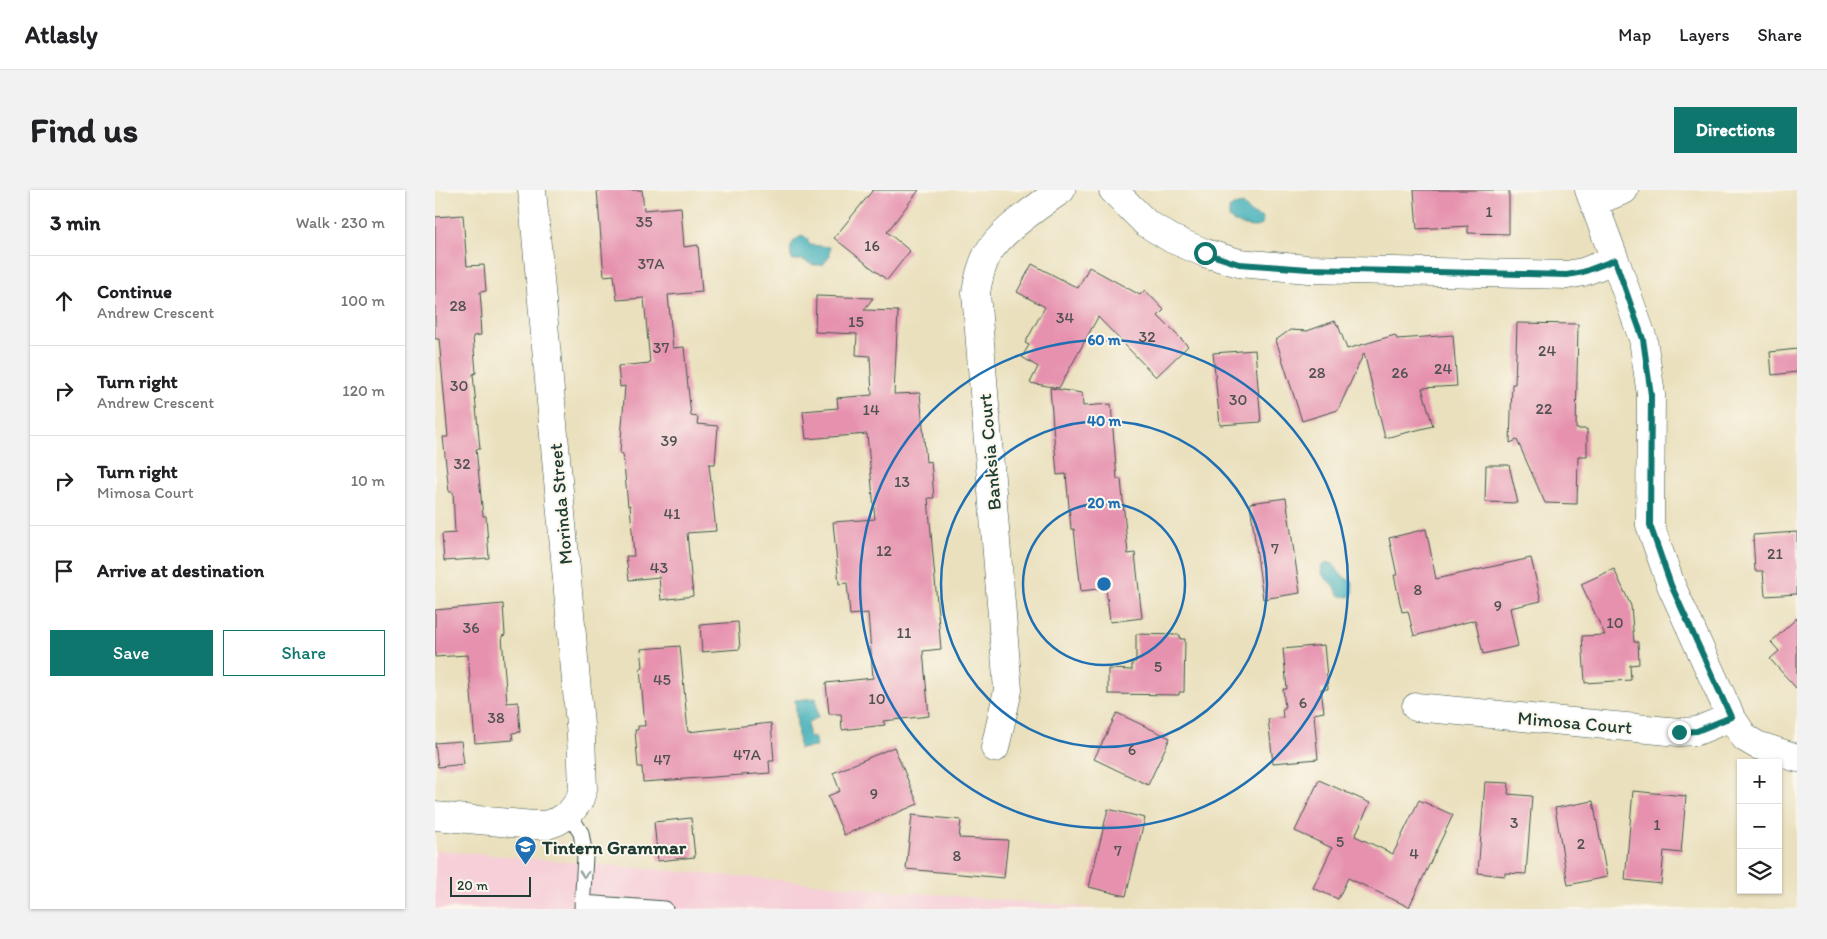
<!DOCTYPE html>
<html lang="en">
<head>
<meta charset="utf-8">
<style>
	body { margin:0; font-family:Itim,sans-serif; background:#f2f2f2; color:#202124 }
	.controls { position:absolute; right:15px; bottom:15px; display:grid; overflow:hidden; border-radius:0px; box-shadow:0 1px 4px #0004 }
	.controls button { width:45px; height:45px; display:grid; place-items:center; padding:0; border:0; border-bottom:1px solid #e0e0e0; background:#fff; color:#202124; font:25px sans-serif }
	.scale { position:absolute; left:15px; bottom:12px; width:81px; box-sizing:border-box; padding-left:5px; border:2px solid #1f3d34; border-top:0; font-size:14px; line-height:18px; white-space:nowrap; color:#1f3d34; -webkit-text-stroke:4px #fbf7ec; paint-order:stroke }
	.stop { position:absolute; width:15px; height:15px; margin:-11px; border:4px solid #0f766e; border-radius:50%; background:#fff }
	.stop.end { background:#0f766e; border-color:#fff; box-shadow:0 1px 5px #0008 }
	.list { margin:0; padding:0; list-style:none }
	h2 { display:flex; justify-content:space-between; align-items:center; height:65px; margin:0; padding:0 20px; font-size:21px }
	h2 small { font-size:16px; font-weight:400; color:#757577 }
	.list li { display:grid; grid-template-columns:32px 1fr auto; gap:15px; align-items:center; box-sizing:border-box; height:90px; padding:0 20px; border-top:1px solid #e0e0e0 }
	.list b { display:block; font-size:19px; white-space:nowrap }
	.list p { margin:0; font-size:16px; white-space:nowrap; color:#757577 }
	.list em { font-size:16px; font-style:normal; color:#757577 }
	.actions { display:flex; gap:10px; padding:15px 20px }
	.actions a { flex:1; padding:11px 0; border:1px solid #0f766e; border-radius:0px; text-align:center; font-size:18px; color:#0f766e }
	.actions .main { background:#0f766e; color:#fff }
	.icon { flex:none; width:28px; height:28px; fill:none; stroke:currentColor; stroke-width:2; stroke-linecap:round; stroke-linejoin:round }
	.map { position:relative; flex:none; width:1362px; height:719px; overflow:hidden; border-radius:0px }
	header { display:flex; align-items:center; gap:30px; box-sizing:border-box; height:70px; padding:0 25px; background:#fff; border-bottom:1px solid #e0e0e0 }
	header strong { font-size:24px }
	nav { display:flex; gap:28px; margin-inline-start:auto; font-size:18px }
	.intro { display:flex; align-items:center; justify-content:space-between; box-sizing:border-box; height:120px; padding:0 30px }
	h1 { margin:0; font-size:35px }
	.button { padding:12px 22px; border-radius:0px; background:#0f766e; color:#fff; font-size:18px; font-weight:700 }
	main { display:flex; gap:30px; padding:0 30px }
	aside { flex:1; background:#fff; border-radius:0px; box-shadow:0 1px 4px #0004 }
	.map>svg:first-child { display:block }
	.built { fill:#f6cfd8 }
	.water { fill:#3daeb7; stroke:#2e7676 }
	.building { fill:#e691ae }
	.lines { fill:none; stroke-linecap:round; stroke-linejoin:round }
	.service-casing { stroke:#3d5549; stroke-width:17 }
	.minor-casing { stroke:#3d5549; stroke-width:29 }
	.service { stroke:#fff; stroke-width:15 }
	.minor { stroke:#fff; stroke-width:28 }
	.oneway { stroke:#8f9e9a }
	.route { stroke:#0f766e; stroke-width:6 }
	.ring { fill:none; stroke:#1f6fb2; stroke-width:2.5 }
	.labels { text-anchor:middle; stroke-width:4; stroke-linejoin:round; paint-order:stroke }
	.number-label { font-size:16px; fill:#515252 }
	.street-label { font-size:19px; fill:#1f3d34; stroke:#fbf7ec }
	.poi-label { font-size:19px; font-weight:bold; fill:#1f3d34; stroke:#fbf7ec; text-anchor:start }
	.centre { fill:#1f6fb2; stroke:#fbf7ec; stroke-width:2.5 }
	.ring-label { font-size:15px; text-anchor:middle; font-weight:bold; fill:#1f6fb2; stroke:#fbf7ec; stroke-width:4; stroke-linejoin:round; paint-order:stroke }
</style>
</head>
<body>
<header>
<strong>Atlasly</strong>
<nav><a>Map</a><a>Layers</a><a>Share</a></nav>
</header>
<div class="intro"><h1>Find us</h1><a class="button">Directions</a></div>
<main>
<aside>
<h2>3 min<small>Walk · 230 m</small></h2>
<ul class="list">
<li><svg class="icon" aria-label="ahead" viewBox="0 0 24 24"><path d="M12 20V5M6 11l6-6 6 6"/></svg><div><b>Continue</b><p>Andrew Crescent</p></div><em>100 m</em></li>
<li><svg class="icon" aria-label="right" viewBox="0 0 24 24"><path d="M7 20v-9h11M14 6l5 5-5 5"/></svg><div><b>Turn right</b><p>Andrew Crescent</p></div><em>120 m</em></li>
<li><svg class="icon" aria-label="right" viewBox="0 0 24 24"><path d="M7 20v-9h11M14 6l5 5-5 5"/></svg><div><b>Turn right</b><p>Mimosa Court</p></div><em>10 m</em></li>
<li><svg class="icon" aria-label="arrive" viewBox="0 0 24 24"><path d="M6 21V4h12l-3 4 3 4H6"/></svg><div><b>Arrive at destination</b></div></li>
</ul>
<div class="actions"><a class="main">Save</a><a>Share</a></div>
</aside>
<div class="map">
<svg width="1362" height="719" viewBox="0 0 1362 719">
	<rect width="100%" height="100%" fill="#fbf7ec"/>
	<filter id="ink" filterUnits="userSpaceOnUse"><feTurbulence type="fractalNoise" baseFrequency=".02" numOctaves="2"/><feDisplacementMap in="SourceGraphic" scale="10" xChannelSelector="R" yChannelSelector="G"/><feConvolveMatrix kernelMatrix="1 2 1 2 8 2 1 2 1" color-interpolation-filters="sRGB"/></filter>
	<filter id="wash" filterUnits="userSpaceOnUse"><feTurbulence type="fractalNoise" baseFrequency=".0096" numOctaves="4" result="noise"/><feDisplacementMap in="SourceGraphic" scale="20" xChannelSelector="R" yChannelSelector="G"/><feGaussianBlur stdDeviation="1.12" result="paint"/><feColorMatrix in="noise" values="0 0 0 0 0 0 0 0 0 0 0 0 0 0 0 0 0 1.4 0 .05"/><feComposite in="paint" operator="in"/></filter>
	<g filter="url(#wash)">
		<rect width="100%" height="100%" fill="#eae0bd"/>
		<path class="built" d="M0,660L365,692L668,719H0Z"/>
		<path class="water" d="M808,14L816,23L828,28L827,35C820,40 800,35 794,28V19L798,16Z
			M367,46L373,49V53L376,55L395,57V65L388,75H378L368,70H357C353,59 356,50 367,46Z
			M892,372L898,374L906,385L917,392L919,402L915,407L905,406L898,395L888,386L886,377Z
			M381,508L383,527L373,533V546L380,548L381,557L364,559L360,510Z"/>
		<g id="blocks">
			<path class="building" d="M162,0H207L209,20L246,17L249,57L263,55L267,102L233,105L238,158L249,157L256,226L263,227L262,234L283,236L280,274H274L281,341L252,343L258,406L226,410L224,387L194,390L191,366H199L195,315L193,316L188,264L185,263L190,196L185,197L183,176L215,173L209,108L182,110L179,85L169,86Z
				M438,0H484L452,42L475,61L452,90L399,48Z
				M979,0H1074V44L1033,43V36L982,39Z
				M28,25L32,76L49,75L51,101L45,102L47,128H45L46,145L38,146L41,183L38,184L45,259H41L48,326H51L54,368L9,371L7,344L20,343L18,302H14L8,247H13L4,149H0V27Z
				M597,74L643,98L654,77L705,105L710,100L729,120L723,126L753,156L721,187L663,127L624,198L595,193L603,177L587,167L594,155L590,153L610,117L582,102Z
				M381,106L438,108L429,120L463,121L459,204L485,203L491,272L496,271L499,308H493L506,459L488,461L494,526L448,531L450,535L407,540L406,524H394L391,493L438,488L433,423L415,425L412,393L404,394L398,332L440,329L432,244L371,249L368,221L403,218L402,208L437,205L435,166L421,165L422,144L380,142Z
				M900,131L902,135H903L912,159L960,145L962,149L1018,145L1022,196L987,198L998,236L950,248L929,163L903,220L867,231L841,150L855,140L872,141Z
				M1082,133L1143,134L1141,239H1152V266H1143L1142,314L1110,313L1082,250L1075,253L1077,194H1080Z
				M1362,159V182L1337,185L1335,162Z
				M820,160L826,232L785,235L778,163Z
				M615,198L647,203L648,216L676,214L682,289H686L693,364L700,363L707,428L675,432L671,398L646,401L639,339H636L631,284L622,285Z
				M1051,275H1074L1083,313L1050,312Z
				M851,308L865,403L828,409L815,313Z
				M991,339L1001,389L1096,368L1106,411L1075,418L1083,456L1048,464L1040,430L979,446L973,421L967,422L959,385H962L954,348Z
				M1362,342V404L1330,406L1328,381H1320L1318,345Z
				M1179,379L1196,416L1199,452H1203L1204,474L1195,475L1196,490L1150,493L1147,446L1170,445L1146,394Z
				M68,414L70,445L67,446L72,513L83,512L85,542L77,543L78,550L40,553L33,465L0,467V420Z
				M1362,428V499L1335,469L1344,461L1336,452Z
				M303,432L305,459L267,462L265,435Z
				M701,444L745,445V449H750L749,502H744V505L673,504V479L697,480V472H701Z
				M889,455L893,499H886L889,522L879,524L883,569L838,573L833,529L848,528L847,519L850,518L848,499H852L848,459Z
				M245,456L253,542L336,533L339,571H334L335,583L208,592L207,577H203L200,540H203V536H210L205,478L208,477L206,459Z
				M682,523L735,548L713,595L659,569Z
				M26,551L29,574L3,577L0,553Z
				M459,557L483,614L409,645L393,606L405,601L398,583Z
				M884,590L935,613L920,646L958,664L984,610L1018,625L974,717L913,688L903,709L878,698L897,658L860,641Z
				M1050,592L1074,593L1073,604L1097,606L1091,684L1070,683V686L1043,683Z
				M1198,601L1251,606L1246,663L1229,661L1226,694L1190,690Z
				M1158,611L1172,687L1133,695L1120,618Z
				M673,619L710,628L691,706L654,697Z
				M477,625L526,630L524,648L573,650L569,688L471,679Z
				M256,628L260,667L223,671L219,632Z"/>
		</g>
	</g>
	<g filter="url(#ink)">
		<use href="#blocks" fill-opacity="0" stroke="#3d5549" stroke-width="1"/>
		<g class="lines">
			<defs>
				<path id="service" d="M134,624L146,643L150,666L147,719
					M147,713L230,719"/>
				<path id="minor" d="M678,0L711,33L737,49L770,63L804,73L873,79L1132,85L1148,82L1180,70L1208,149L1216,205L1215,335L1236,395L1296,527L1310,548L1322,555L1362,568
					M1154,0L1180,70
					M1159,12L1189,0
					M981,517L1244,542L1262,541L1296,527
					M560,558L573,500L541,103C543,90 546,77 552,65C565,41 604,16 626,0
					M0,626L98,635H112L123,631L134,624L144,611L148,599L146,546L97,0"/>
			</defs>
			<use href="#service" class="service-casing"/>
			<use href="#minor" class="minor-casing"/>
			<use href="#service" class="service"/>
			<use href="#minor" class="minor"/>
		</g>
		<defs><path id="oneway-chevron" d="M-2-3.5L2.5 0L-2 3.5" fill="none" stroke-width="1.6" stroke-linecap="round" stroke-linejoin="round" transform="scale(1.25)"/></defs>
		<use class="oneway" href="#oneway-chevron" transform="translate(149 684) rotate(94)"/>
	</g>
	<g class="lines" filter="url(#ink)">
		<path class="route" d="M770,63L804,74L873,79L1132,85L1148,82L1180,70L1208,149L1216,205L1215,335L1236,395L1296,527L1262,541L1244,542"/>
	</g>
	<g class="ring">
		<circle cx="669" cy="394" r="81"/>
		<circle cx="669" cy="394" r="163"/>
		<circle cx="669" cy="394" r="244"/>
	</g>
	<defs>
		<symbol id="school-pin" viewBox="-11 -11 22 30"><path d="M0 17L-7.5 6A9.5 9.5 0 1 1 7.5 6Z" fill="#1f6fb2" stroke="#fbf7ec"/><path d="M0-5L7-2L0 1L-7-2ZM-4 1L0 2.5L4 1V4Q0 6-4 4Z" fill="#fff"/></symbol>
	</defs>
	<g fill-rule="evenodd">
		<use href="#school-pin" x="78" y="644" width="25" height="34"/>
	</g>
	<g class="labels">
		<g class="number-label">
			<text x="1054" y="27">1</text>
			<text x="209" y="37">35</text>
			<text x="437" y="61">16</text>
			<text x="216" y="79">37A</text>
			<text x="23" y="121">28</text>
			<text x="630" y="133">34</text>
			<text x="421" y="137">15</text>
			<text x="712" y="152">32</text>
			<text x="226" y="163">37</text>
			<text x="1112" y="166">24</text>
			<text x="1008" y="184">24</text>
			<text x="882" y="188">28</text>
			<text x="965" y="188">26</text>
			<text x="24" y="201">30</text>
			<text x="803" y="215">30</text>
			<text x="1109" y="224">22</text>
			<text x="436" y="225">14</text>
			<text x="234" y="256">39</text>
			<text x="27" y="279">32</text>
			<text x="467" y="297">13</text>
			<text x="237" y="329">41</text>
			<text x="840" y="364">7</text>
			<text x="449" y="366">12</text>
			<text x="1340" y="369">21</text>
			<text x="224" y="383">43</text>
			<text x="983" y="405">8</text>
			<text x="1063" y="421">9</text>
			<text x="1180" y="438">10</text>
			<text x="36" y="443">36</text>
			<text x="469" y="448">11</text>
			<text x="723" y="482">5</text>
			<text x="227" y="495">45</text>
			<text x="442" y="514">10</text>
			<text x="868" y="518">6</text>
			<text x="61" y="533">38</text>
			<text x="697" y="565">6</text>
			<text x="312" y="570">47A</text>
			<text x="227" y="575">47</text>
			<text x="439" y="609">9</text>
			<text x="1079" y="638">3</text>
			<text x="1222" y="640">1</text>
			<text x="905" y="657">5</text>
			<text x="1146" y="659">2</text>
			<text x="683" y="666">7</text>
			<text x="979" y="669">4</text>
			<text x="522" y="671">8</text>
		</g>
		<g class="street-label">
			<text transform="translate(554 262) rotate(-95)" y="7">Banksia Court</text>
			<text transform="translate(125 314) rotate(-95)" y="7">Morinda Street</text>
			<text transform="translate(1140 532) rotate(5)" y="7">Mimosa Court</text>
		</g>
		<g class="poi-label">
			<text x="107" y="664">Tintern Grammar</text>
		</g>
	</g>
	<circle cx="669" cy="394" r="8" class="centre"/>
	<g class="ring-label">
		<text x="669" y="155">60 m</text>
		<text x="669" y="236">40 m</text>
		<text x="669" y="318">20 m</text>
	</g>
</svg>
<div class="controls">
<button>+</button>
<button>−</button>
<button><svg class="icon" aria-label="layers" viewBox="0 0 24 24"><path d="M12 4l9 5-9 5-9-5zM3 14l9 5 9-5"/></svg></button>
</div>
<div class="scale">20 m</div>
<div class="stop" style="left:770px;top:63px"></div>
<div class="stop end" style="left:1244px;top:542px"></div>
</div>
</main>
</body>
</html>
